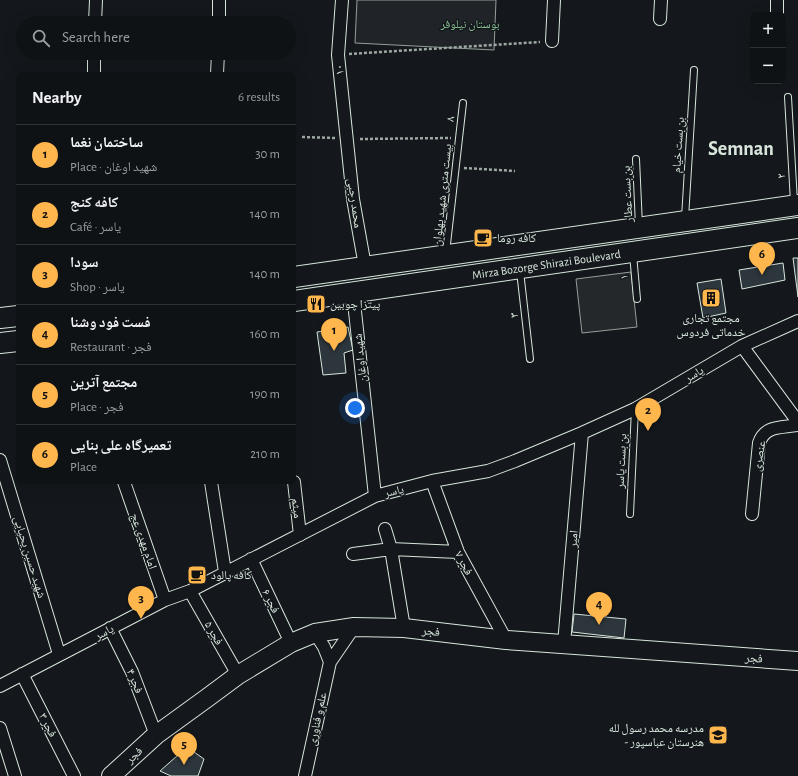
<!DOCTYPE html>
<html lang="en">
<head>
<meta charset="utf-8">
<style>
	body { margin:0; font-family:"Alegreya Sans","Noto Naskh Arabic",sans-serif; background:#181b1e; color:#f1f3f6 }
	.controls { position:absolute; right:12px; top:12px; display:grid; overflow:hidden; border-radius:6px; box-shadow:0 4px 16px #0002 }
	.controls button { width:36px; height:36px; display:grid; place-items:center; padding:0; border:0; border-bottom:1px solid #2f3234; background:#0f1215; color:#f1f3f6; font:20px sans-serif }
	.you { position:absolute; left:355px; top:408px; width:14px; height:14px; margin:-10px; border:3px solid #fff; border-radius:50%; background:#1a73e8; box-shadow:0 0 0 6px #1a73e833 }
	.badge { display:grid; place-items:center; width:26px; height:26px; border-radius:50%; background:#ffb74d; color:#111; font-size:13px; font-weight:700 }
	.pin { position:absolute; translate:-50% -33px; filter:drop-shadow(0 1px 2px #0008) }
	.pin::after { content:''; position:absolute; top:21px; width:14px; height:12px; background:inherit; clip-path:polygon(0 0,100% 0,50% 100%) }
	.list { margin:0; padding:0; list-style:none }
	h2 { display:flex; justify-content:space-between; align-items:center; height:52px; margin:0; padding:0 16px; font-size:17px }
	h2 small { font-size:13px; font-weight:400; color:#9b9ea0 }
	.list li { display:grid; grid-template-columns:26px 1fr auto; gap:12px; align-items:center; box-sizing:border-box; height:60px; padding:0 16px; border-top:1px solid #2f3234 }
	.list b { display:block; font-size:15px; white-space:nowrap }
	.list p { margin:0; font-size:13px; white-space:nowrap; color:#9b9ea0 }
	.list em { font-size:13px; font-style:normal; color:#9b9ea0 }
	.icon { flex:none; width:22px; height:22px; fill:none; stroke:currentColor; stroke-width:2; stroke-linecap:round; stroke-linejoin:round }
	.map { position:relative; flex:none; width:798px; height:776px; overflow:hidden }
	.search { position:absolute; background:#0f1215; box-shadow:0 4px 16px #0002; left:16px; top:16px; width:280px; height:44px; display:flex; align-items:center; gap:10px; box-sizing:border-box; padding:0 14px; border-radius:22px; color:#9b9ea0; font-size:15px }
	.panel { position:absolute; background:#0f1215; box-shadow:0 4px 16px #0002; left:16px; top:72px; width:280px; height:412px; border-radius:6px }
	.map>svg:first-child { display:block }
	.green { fill:#202428; stroke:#939e99 }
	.parking { fill:#24282b; stroke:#939e99 }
	.building { fill:#2c363c; stroke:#d8e6dc }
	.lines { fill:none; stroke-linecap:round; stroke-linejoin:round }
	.lane-casing { stroke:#d8e6dc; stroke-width:8 }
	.street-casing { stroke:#d8e6dc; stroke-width:14 }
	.secondary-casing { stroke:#d8e6dc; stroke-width:20 }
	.primary-casing { stroke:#d8e6dc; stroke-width:22 }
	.path { stroke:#9da8a2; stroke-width:2.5; stroke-dasharray:3 2; stroke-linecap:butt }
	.lane { stroke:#14181c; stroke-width:6 }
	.street { stroke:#14181c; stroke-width:12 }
	.secondary { stroke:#14181c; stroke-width:18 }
	.primary { stroke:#14181c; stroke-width:20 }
	.labels { text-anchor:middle; stroke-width:3; stroke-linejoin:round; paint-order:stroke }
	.park-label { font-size:12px; fill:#8ac095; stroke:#14181c }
	.street-label { font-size:12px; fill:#d8e6dc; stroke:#14181c }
	.poi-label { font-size:12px; fill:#d8e6dc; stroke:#14181c; text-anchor:start }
	.town-label { font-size:20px; font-weight:bold; fill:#d8e6dc; stroke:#14181c }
</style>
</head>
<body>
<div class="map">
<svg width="798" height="776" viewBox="0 0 798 776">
	<rect width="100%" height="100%" fill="#14181c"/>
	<path class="green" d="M357,0H496L494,50L355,43Z"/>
	<path class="parking" d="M631,272L637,327L582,333L576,279Z"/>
	<path class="building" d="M793,258H798V297Z
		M783,263L785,280L742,289L739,270Z
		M721,279L726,313L703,318L697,283Z
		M348,327L353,350L344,353L346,373L323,375L317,332Z
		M574,614L626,619L624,638L572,632Z
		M187,747L204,759L198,776H171L160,771Z"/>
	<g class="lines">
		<defs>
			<path id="lane" d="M788,97L794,202
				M636,159L639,226
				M685,218L694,70
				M446,253L463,103
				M633,254L637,299
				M520,271L530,359
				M630,514L635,409"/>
			<path id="street" d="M342,0L338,55L353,199L365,266
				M777,15V0
				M660,19L661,0
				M95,23L96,0
				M219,23V0
				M552,41L554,0
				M94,53V74
				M217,74L218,53
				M353,293L375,496
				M742,346L798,422
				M0,460L59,654
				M432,481L458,552L506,640
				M124,482L165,600
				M211,482L225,572
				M294,482L300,535
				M752,514L759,443C765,425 781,428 798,425
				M385,529L391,549L404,628
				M353,554L391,549L458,552
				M251,559L291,643
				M190,591L238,675
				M110,628L132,672L156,735
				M315,633L324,647L330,662L354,627
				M564,644L582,433
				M22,674L74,776
				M0,686L165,600L190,591L375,496L432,481L488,471L515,461L582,433L635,409L742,346L798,321
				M0,728L15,776
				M305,776L330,662"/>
			<path id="secondary" d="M111,776L156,735L207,698L238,675L291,643L315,633L354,627L404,628L506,640L798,661"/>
			<g id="primary">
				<path d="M294,277L798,205"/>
				<path id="s1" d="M294,301L798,228"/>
				<path d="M0,318L18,316"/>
				<path d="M0,343L18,341"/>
			</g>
		</defs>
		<use href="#lane" class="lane-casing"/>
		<use href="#street" class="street-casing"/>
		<use href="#secondary" class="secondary-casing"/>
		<use href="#primary" class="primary-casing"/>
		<path class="path" d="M349,54L540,42
			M302,137L335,138
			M360,139L451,138
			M464,168L515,171"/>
		<use href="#lane" class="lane"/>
		<use href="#street" class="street"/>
		<use href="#secondary" class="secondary"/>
		<use href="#primary" class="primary"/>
	</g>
	<defs>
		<symbol id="cafe-square" viewBox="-11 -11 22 22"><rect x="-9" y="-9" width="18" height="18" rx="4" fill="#ffb74d" stroke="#14181c"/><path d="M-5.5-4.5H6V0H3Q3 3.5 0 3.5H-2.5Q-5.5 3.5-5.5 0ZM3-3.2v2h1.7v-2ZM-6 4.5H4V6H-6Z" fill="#111"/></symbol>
		<symbol id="building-square" viewBox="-11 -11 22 22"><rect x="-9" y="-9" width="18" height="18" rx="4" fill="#ffb74d" stroke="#14181c"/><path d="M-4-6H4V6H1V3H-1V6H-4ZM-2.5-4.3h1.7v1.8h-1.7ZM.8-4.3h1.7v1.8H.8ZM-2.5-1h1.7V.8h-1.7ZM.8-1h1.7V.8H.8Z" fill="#111"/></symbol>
		<symbol id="restaurant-square" viewBox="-11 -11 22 22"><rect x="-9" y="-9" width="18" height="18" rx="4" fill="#ffb74d" stroke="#14181c"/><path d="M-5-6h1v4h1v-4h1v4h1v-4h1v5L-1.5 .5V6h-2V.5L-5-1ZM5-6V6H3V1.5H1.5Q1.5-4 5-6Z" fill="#111"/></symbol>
		<symbol id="school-square" viewBox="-11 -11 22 22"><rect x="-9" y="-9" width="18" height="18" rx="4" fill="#ffb74d" stroke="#14181c"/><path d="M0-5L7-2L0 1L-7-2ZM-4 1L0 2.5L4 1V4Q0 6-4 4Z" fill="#111"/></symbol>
	</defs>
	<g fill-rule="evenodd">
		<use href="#cafe-square" x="472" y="227" width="22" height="22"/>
		<use href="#building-square" x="700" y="287" width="22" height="22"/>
		<use href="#restaurant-square" x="305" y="293" width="22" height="22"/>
		<use href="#cafe-square" x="186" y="564" width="22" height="22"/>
		<use href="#school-square" x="707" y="724" width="22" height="22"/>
	</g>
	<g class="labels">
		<g class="park-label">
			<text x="470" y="28">بوستان نیلوفر</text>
		</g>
		<g class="street-label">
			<text transform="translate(339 70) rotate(-97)" y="4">۱۰</text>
			<text transform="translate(450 119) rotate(-84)" y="4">۸</text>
			<text transform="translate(678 145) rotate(-86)" y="4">بن بست خیام</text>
			<text transform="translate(781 176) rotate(-93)" y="4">۲</text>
			<text transform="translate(627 194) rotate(-93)" y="4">بن بست عطار</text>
			<text transform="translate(442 195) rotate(-84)" y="4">بیست متری شهید پهلوان</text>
			<text transform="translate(355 203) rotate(82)" y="4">محمد رجبی</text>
			<text dy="4" stroke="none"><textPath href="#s1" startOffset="255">Mirza Bozorge Shirazi Boulevard</textPath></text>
			<text transform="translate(624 277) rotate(-96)" y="4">۱</text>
			<text transform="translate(514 315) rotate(-97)" y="4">۳</text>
			<text transform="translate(360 358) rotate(-96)" y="4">شهید اوغان</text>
			<text transform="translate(694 374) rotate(-31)" y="4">یاسر</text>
			<text transform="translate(759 456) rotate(-80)" y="4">عنصری</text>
			<text transform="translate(621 461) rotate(-87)" y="4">بن بست یاسر</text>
			<text transform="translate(394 491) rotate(-14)" y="4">یاسر</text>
			<text transform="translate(297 508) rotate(83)" y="4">میثم</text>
			<text transform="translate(573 539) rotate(-85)" y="4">امیر</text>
			<text transform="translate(144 541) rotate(71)" y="4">امام مهدی عج</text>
			<text transform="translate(30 557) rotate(73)" y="4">شهید حسین یحیایی</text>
			<text transform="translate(464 563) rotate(63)" y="4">فجر ۷</text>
			<text transform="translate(271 601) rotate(64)" y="4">فجر ۶</text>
			<text transform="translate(431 631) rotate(7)" y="4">فجر</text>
			<text transform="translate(104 632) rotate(-27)" y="4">یاسر</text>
			<text transform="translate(214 633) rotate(60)" y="4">فجر ۵</text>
			<text transform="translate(754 658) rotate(4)" y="4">فجر</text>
			<text transform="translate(135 681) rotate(68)" y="4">فجر ۴</text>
			<text transform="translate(317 719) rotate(-78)" y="4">علم و فناوری</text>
			<text transform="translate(48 725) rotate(63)" y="4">فجر ۳</text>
			<text transform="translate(134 755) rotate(-42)" y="4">فجر</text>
		</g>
		<g class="poi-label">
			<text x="497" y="242">کافه روما</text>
			<text x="330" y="308">پیتزا چوبین</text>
			<text x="711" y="322" text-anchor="middle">مجتمع تجاری<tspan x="711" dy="14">خدماتی فردوس</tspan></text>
			<text x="211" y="579">کافه پالود</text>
			<text x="704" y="732" text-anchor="end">مدرسه محمد رسول لله<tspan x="704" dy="14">- هنرستان عباسپور</tspan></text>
		</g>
		<g class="town-label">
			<text x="741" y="155">Semnan</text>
		</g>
	</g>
</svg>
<div class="controls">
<button>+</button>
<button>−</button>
</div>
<div class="you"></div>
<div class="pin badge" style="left:334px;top:351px">1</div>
<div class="pin badge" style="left:648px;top:431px">2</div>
<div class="pin badge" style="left:141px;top:619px">3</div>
<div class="pin badge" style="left:599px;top:625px">4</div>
<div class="pin badge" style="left:184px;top:765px">5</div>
<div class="pin badge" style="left:762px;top:275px">6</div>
<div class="search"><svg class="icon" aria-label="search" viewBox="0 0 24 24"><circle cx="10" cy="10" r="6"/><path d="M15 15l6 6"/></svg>Search here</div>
<section class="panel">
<h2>Nearby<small>6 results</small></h2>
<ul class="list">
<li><span class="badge">1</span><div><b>ساختمان نغما</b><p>Place · شهید اوغان</p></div><em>30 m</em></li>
<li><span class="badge">2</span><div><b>کافه کنج</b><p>Café · یاسر</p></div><em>140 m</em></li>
<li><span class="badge">3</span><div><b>سودا</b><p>Shop · یاسر</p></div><em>140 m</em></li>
<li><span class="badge">4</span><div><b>فست فود وشنا</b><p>Restaurant · فجر</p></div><em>160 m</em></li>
<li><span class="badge">5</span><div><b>مجتمع آترین</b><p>Place · فجر</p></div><em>190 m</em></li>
<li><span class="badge">6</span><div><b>تعمیرگاه علی بنایی</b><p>Place</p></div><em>210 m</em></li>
</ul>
</section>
</div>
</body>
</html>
